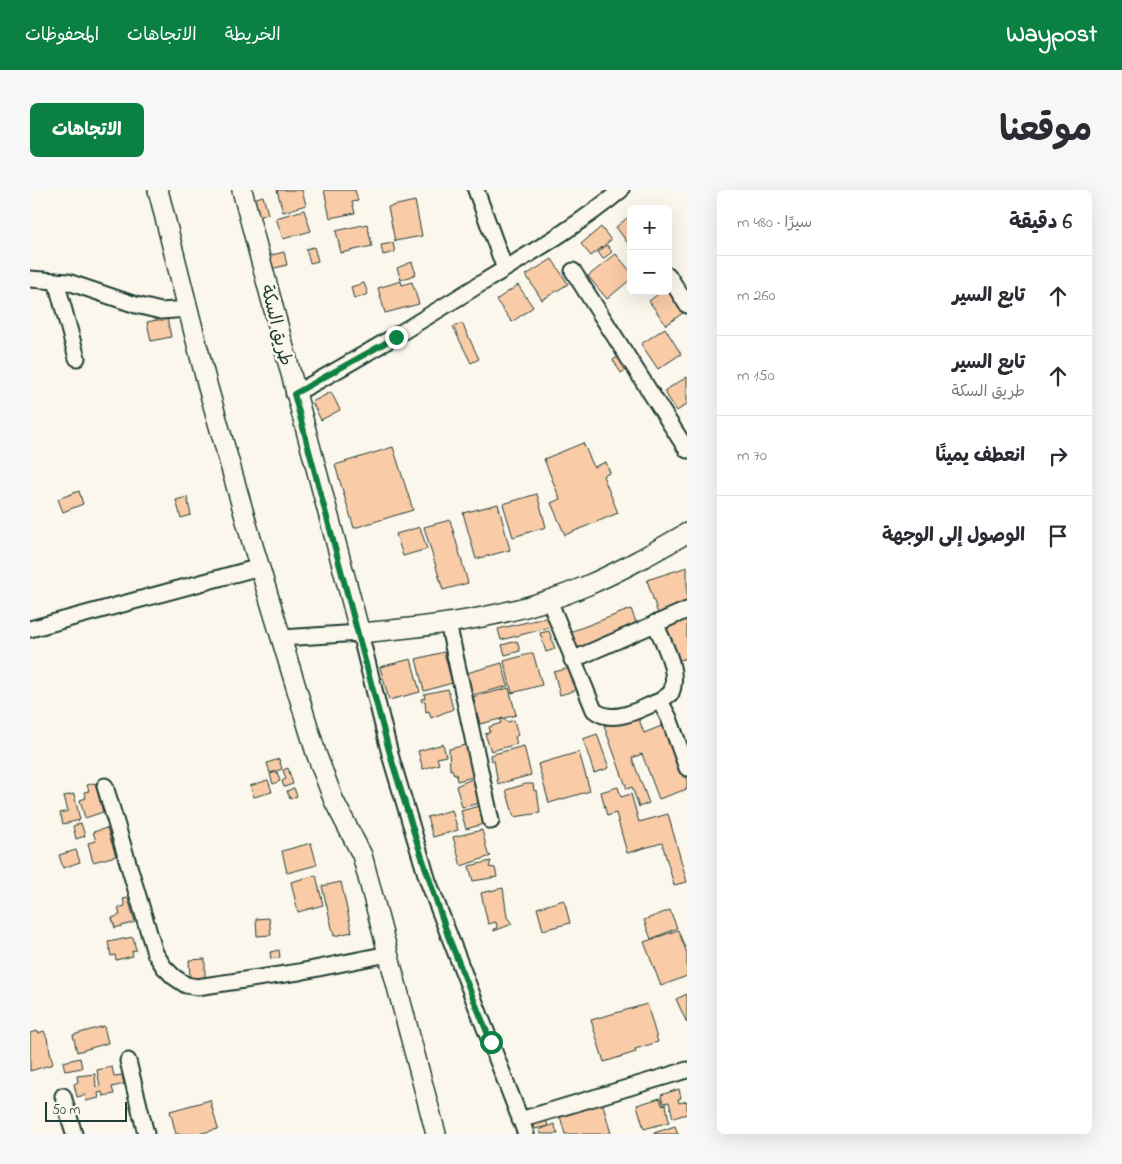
<!DOCTYPE html>
<html lang="ar">
<head>
<meta charset="utf-8">
<style>
	body { margin:0; font-family:"Indie Flower","Playpen Sans Arabic",sans-serif; background:#f7f7f7; color:#2b2b33; direction:rtl }
	.controls { position:absolute; right:15px; top:15px; display:grid; overflow:hidden; border-radius:8px; box-shadow:0 5px 20px #0002 }
	.controls button { width:45px; height:45px; display:grid; place-items:center; padding:0; border:0; border-bottom:1px solid #e1e1e2; background:#fff; color:#2b2b33; font:25px sans-serif }
	.scale { position:absolute; left:15px; bottom:12px; width:82px; box-sizing:border-box; padding-left:5px; border:2px solid #1f3d34; border-top:0; font-size:14px; line-height:18px; white-space:nowrap; color:#1f3d34; -webkit-text-stroke:4px #fbf7ec; paint-order:stroke }
	.stop { position:absolute; width:15px; height:15px; margin:-11px; border:4px solid #0b8043; border-radius:50%; background:#fff }
	.stop.end { background:#0b8043; border-color:#fff; box-shadow:0 1px 5px #0008 }
	.list { margin:0; padding:0; list-style:none }
	h2 { display:flex; justify-content:space-between; align-items:center; height:65px; margin:0; padding:0 20px; font-size:21px }
	h2 small { font-size:16px; font-weight:400; color:#7c7c81 }
	.list li { display:grid; grid-template-columns:32px 1fr auto; gap:15px; align-items:center; box-sizing:border-box; height:80px; padding:0 20px; border-top:1px solid #e1e1e2 }
	.list b { display:block; font-size:19px; white-space:nowrap }
	.list p { margin:0; font-size:16px; white-space:nowrap; color:#7c7c81 }
	.list em { font-size:16px; font-style:normal; color:#7c7c81 }
	.icon { flex:none; width:28px; height:28px; fill:none; stroke:currentColor; stroke-width:2; stroke-linecap:round; stroke-linejoin:round }
	.map { position:relative; flex:none; width:657px; height:944px; overflow:hidden; direction:ltr; border-radius:8px }
	header { display:flex; align-items:center; gap:30px; box-sizing:border-box; height:70px; padding:0 25px; background:#0b8043; color:#fff }
	header strong { font-size:24px }
	nav { display:flex; gap:28px; margin-inline-start:auto; font-size:18px }
	.intro { display:flex; align-items:center; justify-content:space-between; box-sizing:border-box; height:120px; padding:0 30px }
	h1 { margin:0; font-size:35px }
	.button { padding:12px 22px; border-radius:8px; background:#0b8043; color:#fff; font-size:18px; font-weight:700 }
	main { display:flex; gap:30px; padding:0 30px }
	aside { flex:1; background:#fff; border-radius:8px; box-shadow:0 5px 20px #0002 }
	.map>svg:first-child { display:block }
	.building { fill:#f9cba7; stroke:#1f3d34 }
	.lines { fill:none; stroke-linecap:round; stroke-linejoin:round }
	.minor-casing { stroke:#1f3d34; stroke-width:19 }
	.major-casing { stroke:#1f3d34; stroke-width:22 }
	.minor { stroke:#fbf7ec; stroke-width:15 }
	.major { stroke:#fbf7ec; stroke-width:19 }
	.route { stroke:#0b8043; stroke-width:6 }
	.labels { text-anchor:middle; stroke-width:5; stroke-linejoin:round; paint-order:stroke }
	.street-label { font-size:18px; fill:#1f3d34; stroke:#fbf7ec }
</style>
</head>
<body>
<header>
<strong>Waypost</strong>
<nav><a>الخريطة</a><a>الاتجاهات</a><a>المحفوظات</a></nav>
</header>
<div class="intro"><h1>موقعنا</h1><a class="button">الاتجاهات</a></div>
<main>
<aside>
<h2>6 دقيقة<small>سيرًا · 480 m</small></h2>
<ul class="list">
<li><svg class="icon" aria-label="ahead" viewBox="0 0 24 24"><path d="M12 20V5M6 11l6-6 6 6"/></svg><div><b>تابع السير</b></div><em>260 m</em></li>
<li><svg class="icon" aria-label="ahead" viewBox="0 0 24 24"><path d="M12 20V5M6 11l6-6 6 6"/></svg><div><b>تابع السير</b><p>طريق السكة</p></div><em>150 m</em></li>
<li><svg class="icon" aria-label="right" viewBox="0 0 24 24"><path d="M7 20v-9h11M14 6l5 5-5 5"/></svg><div><b>انعطف يمينًا</b></div><em>70 m</em></li>
<li><svg class="icon" aria-label="arrive" viewBox="0 0 24 24"><path d="M6 21V4h12l-3 4 3 4H6"/></svg><div><b>الوصول إلى الوجهة</b></div></li>
</ul>
</aside>
<div class="map">
<svg width="657" height="944" viewBox="0 0 657 944">
	<rect width="100%" height="100%" fill="#fbf7ec"/>
	<filter id="ink" filterUnits="userSpaceOnUse"><feTurbulence type="fractalNoise" baseFrequency=".02" numOctaves="2"/><feDisplacementMap in="SourceGraphic" scale="10" xChannelSelector="R" yChannelSelector="G"/><feConvolveMatrix kernelMatrix="1 2 1 2 8 2 1 2 1" color-interpolation-filters="sRGB"/></filter>
	<g filter="url(#ink)">
		<path class="building" d="M247,0H272L276,15L253,22Z
			M294,0H325L328,11L322,12L325,23L300,28Z
			M233,6L238,24L228,27L223,9Z
			M385,11L392,46L365,51L358,17Z
			M274,20L281,41L253,49L246,28Z
			M601,25V55L600,56L586,37Z
			M337,34L342,56L311,63L306,41Z
			M571,37L581,50L561,66L551,54Z
			M363,53L365,62L353,65L351,55Z
			M577,55L582,62L573,69L568,62Z
			M284,57L288,71L280,73L276,59Z
			M254,62L257,75L241,79L238,66Z
			M586,64L601,82V89L577,109L558,86Z
			M522,69L538,94L512,110L496,85Z
			M382,72L386,84L371,90L367,78Z
			M371,91L372,95L382,92L389,114L355,123L348,98Z
			M334,93L338,104L324,109L321,97Z
			M488,95L503,117L482,132L466,110Z
			M638,97L657,120L636,135L619,111L632,101H638Z
			M137,128L141,147L121,151L117,132Z
			M432,133L449,169L441,173L423,137Z
			M635,138L651,164L628,179L611,154Z
			M592,164L601,177L591,183L583,170Z
			M657,187V214L647,221L634,201Z
			M301,202L310,220L291,230L282,212Z
			M553,253L564,277L576,272L580,283L573,286L588,323L535,345L521,313L530,309L514,269Z
			M363,257L383,320L324,338L305,275Z
			M49,301L53,314L33,322L28,309Z
			M507,304L516,337L483,347L473,314Z
			M157,307L161,325L151,328L146,310Z
			M468,314L480,360L446,369L433,323Z
			M420,330L438,393L413,400L394,337Z
			M390,337L397,359L373,366L366,344Z
			M657,377V418L629,427L617,390Z
			M601,419L609,440L549,464L540,442Z
			M657,422V468L644,472L632,429Z
			M523,426L525,436L471,450L468,439Z
			M519,441L525,459L516,462L510,443Z
			M487,451L490,461L475,465L472,455Z
			M414,462L422,493L394,501L386,469Z
			M503,463L512,495L482,503L474,471Z
			M381,469L390,502L359,510L350,477Z
			M472,473L478,496L443,505L437,483Z
			M544,477L550,499L530,505L524,482Z
			M479,498L486,525L450,534L443,507Z
			M418,499L423,519L401,528L399,521L396,522L395,511L392,512L391,509L395,508L394,504Z
			M607,524L614,543L644,531L657,567V599L629,609L612,564L602,568L619,613L609,617L602,597L597,599L574,536Z
			M473,529L478,532L484,530L488,545L485,547L487,554L461,561L455,544L460,542L459,537L471,533L470,530Z
			M567,544L579,578L564,583L553,549Z
			M413,554L416,566L407,568L409,574L393,579L388,561Z
			M440,554L447,586L427,591L426,584L424,585L422,579L420,580L419,559Z
			M494,556L501,585L468,594L464,570L462,571L460,565Z
			M549,562L560,601L519,613L508,574Z
			M249,569L252,579L240,583L237,573Z
			M258,578L263,594L254,597L252,591L256,589L253,580Z
			M247,582L250,591L243,594L240,584Z
			M442,589L443,592L445,591L451,613L432,617L426,596Z
			M238,590L242,602L224,607L220,596Z
			M65,593L73,622L55,628L50,610L56,608L54,602L59,601L57,595Z
			M496,594H503L504,601L507,600L510,623L484,627L476,600Z
			M588,597L591,607L601,604L609,632L638,624L657,692L644,695L632,653L597,663L586,623L577,626L571,602Z
			M264,598L267,606L260,609L257,601Z
			M44,604L50,630L33,634L30,623L38,621L34,606Z
			M452,615L457,633L436,639L431,621Z
			M422,620L428,640L403,647L397,627Z
			M51,633L55,646L46,649L43,636Z
			M77,638L86,666L63,672L58,653L66,651L63,642Z
			M452,640L458,664L461,666L431,676L423,647Z
			M281,653L287,675L257,683L252,661Z
			M46,660L50,672L33,678L29,665Z
			M461,671L459,677L465,678L467,687L443,691L439,676Z
			M286,685L293,715L268,722L261,692Z
			M311,692L322,742L304,746L292,696Z
			M473,698L477,727L482,734L464,741L463,739L467,738L466,732L458,734L451,703Z
			M98,708L105,732L85,738L82,728L90,725L88,718L95,716L93,709Z
			M534,710L540,733L513,740L507,718Z
			M640,720L647,738L621,749L614,730Z
			M239,728L241,745L227,746L226,729Z
			M648,740L657,763V786L631,796L614,752Z
			M103,747L106,760L102,761L103,766L86,770L85,765L81,766L78,752Z
			M249,760L250,767L241,769L240,762Z
			M175,769V788H160L159,770Z
			M657,804V833L646,809Z
			M617,814L628,852L605,859L606,862L574,872L561,830Z
			M74,836L78,853L47,862L43,845Z
			M7,841L8,843L14,841L17,848L23,874L0,881V843Z
			M50,868L52,878L35,881L33,872Z
			M82,877L84,886L92,885L94,894L82,897L84,904L73,906L72,902L68,903L69,908L56,911L55,905L47,907L44,894L48,892L47,886L65,884L66,897L70,896L67,880Z
			M649,899L651,908L648,909L649,913L657,911V924L643,928L639,912L633,913L631,905Z
			M571,907L581,944H535L528,919Z
			M630,908L632,915L636,914L639,932L614,939L607,915Z
			M180,910L188,939L168,944H146L140,921Z
			M516,929L518,936L505,939L503,933Z
			M524,934L528,944H511L509,940Z
			M645,936L648,944H624V943Z"/>
		<g class="lines">
			<defs>
				<path id="minor" d="M446,0L475,79
					M543,81L657,260
					M638,85L657,115
					M0,89L38,92L106,115L131,121L158,119
					M26,91L47,168
					M264,204C329,169 392,130 455,91C501,63 549,35 591,0
					M519,410L564,520C583,536 609,519 630,511L639,528L657,578
					M418,433L461,631
					M625,433C633,452 650,482 641,503L630,511
					M0,439L230,377
					M252,448L330,443L361,568L398,691L496,944
					M542,470L657,420
					M75,596L125,763L134,777L144,787L156,795L167,797L269,782L358,764
					M98,871L116,944
					M33,906L44,944
					M490,930L657,880"/>
				<path id="major" d="M128,0L177,194L222,352L286,563L304,611L332,665L406,944
					M212,0L330,443C406,436 485,427 556,396C591,381 624,362 657,343"/>
			</defs>
			<use href="#minor" class="minor-casing"/>
			<use href="#major" class="major-casing"/>
			<use href="#minor" class="minor"/>
			<use href="#major" class="major"/>
		</g>
	</g>
	<g class="lines" filter="url(#ink)">
		<path class="route" d="M366,147L264,204L361,568L386,649L418,746L461,852"/>
	</g>
	<g class="labels">
		<g class="street-label">
			<text transform="translate(247 135) rotate(76)" y="6">طريق السكة</text>
		</g>
	</g>
</svg>
<div class="controls">
<button>+</button>
<button>−</button>
</div>
<div class="scale">50 m</div>
<div class="stop" style="left:461px;top:852px"></div>
<div class="stop end" style="left:366px;top:147px"></div>
</div>
</main>
</body>
</html>
